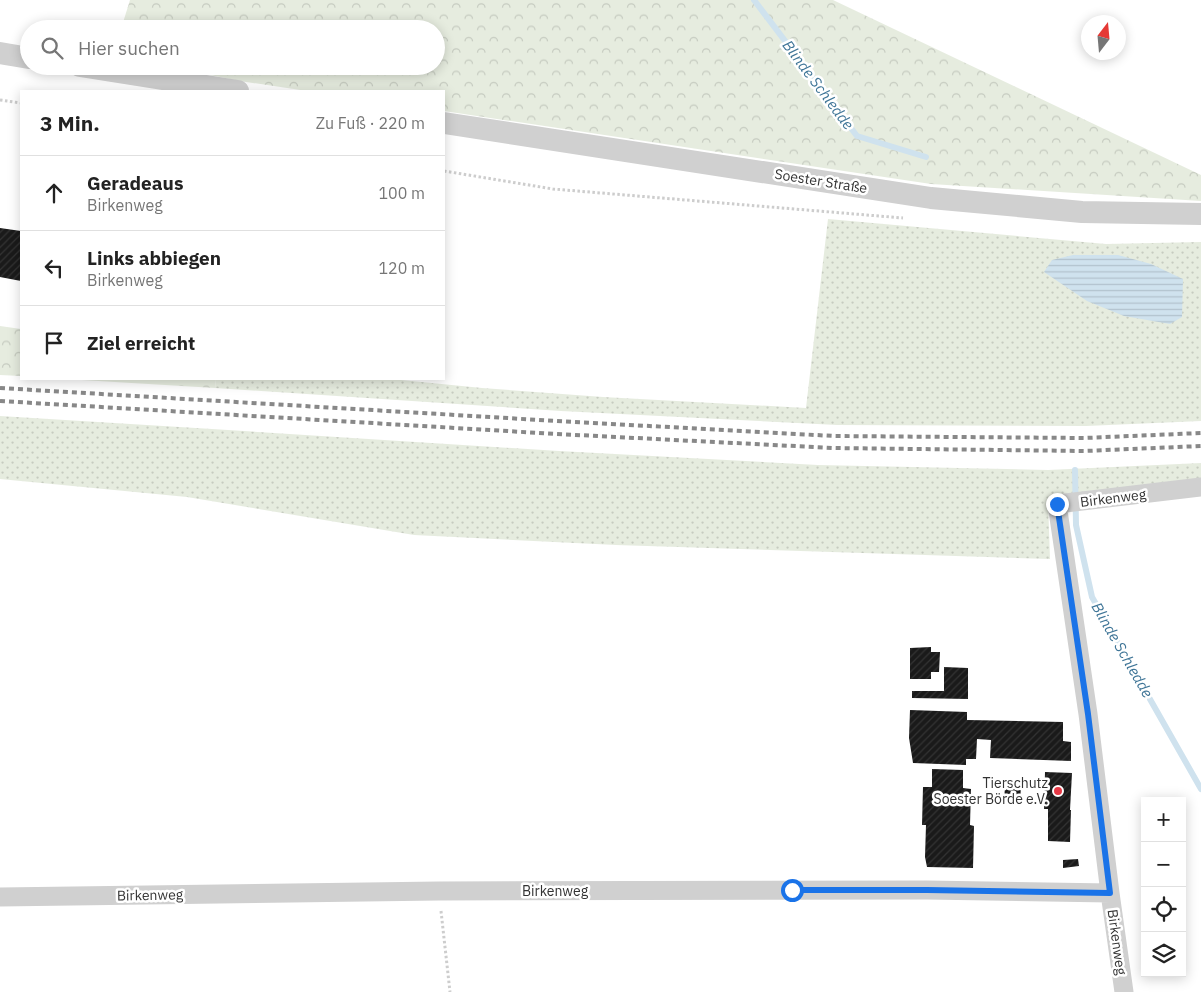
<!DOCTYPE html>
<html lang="de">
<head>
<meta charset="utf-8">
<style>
	body { margin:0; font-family:"IBM Plex Sans",sans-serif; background:#f6f6f6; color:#222 }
	.controls { position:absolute; right:15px; bottom:15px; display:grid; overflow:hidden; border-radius:0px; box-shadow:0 2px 12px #0003 }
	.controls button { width:45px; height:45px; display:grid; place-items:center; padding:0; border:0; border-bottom:1px solid #e0e0e0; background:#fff; color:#222; font:25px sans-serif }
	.compass { position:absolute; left:1081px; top:15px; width:45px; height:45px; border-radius:50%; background:#fff; box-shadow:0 2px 12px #0003; rotate:16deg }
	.stop { position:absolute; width:15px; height:15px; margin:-11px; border:4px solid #1a73e8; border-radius:50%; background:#fff }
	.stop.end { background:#1a73e8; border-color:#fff; box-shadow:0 1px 5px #0008 }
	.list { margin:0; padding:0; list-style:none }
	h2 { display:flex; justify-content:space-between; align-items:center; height:65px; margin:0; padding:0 20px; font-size:21px }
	h2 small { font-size:16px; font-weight:400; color:#767676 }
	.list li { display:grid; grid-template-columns:32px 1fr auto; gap:15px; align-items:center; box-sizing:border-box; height:75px; padding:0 20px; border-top:1px solid #e0e0e0 }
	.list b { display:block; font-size:19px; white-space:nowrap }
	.list p { margin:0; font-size:16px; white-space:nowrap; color:#767676 }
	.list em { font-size:16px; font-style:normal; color:#767676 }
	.icon { flex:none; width:28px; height:28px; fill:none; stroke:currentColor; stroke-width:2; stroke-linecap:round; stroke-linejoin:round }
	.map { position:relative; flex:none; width:1201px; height:992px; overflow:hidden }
	.search { position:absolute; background:#fff; box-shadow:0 2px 12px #0003; left:20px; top:20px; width:425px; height:55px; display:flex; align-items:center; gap:12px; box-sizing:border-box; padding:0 18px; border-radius:28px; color:#767676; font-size:19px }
	.panel { position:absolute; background:#fff; box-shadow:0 2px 12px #0003; left:20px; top:90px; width:425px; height:290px; border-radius:0px }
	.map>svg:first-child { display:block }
	.grass { fill:url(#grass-dots) }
	.forest { fill:url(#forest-crowns) }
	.water { fill:url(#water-rules) }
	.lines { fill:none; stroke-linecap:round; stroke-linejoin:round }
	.stream { stroke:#cfe2ee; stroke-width:6 }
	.building { fill:url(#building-hatch) }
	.path { stroke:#cdcdcd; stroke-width:3; stroke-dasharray:2.5 2.5; stroke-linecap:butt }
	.minor { stroke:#d0d0d0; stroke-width:19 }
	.tertiary { stroke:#d0d0d0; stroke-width:22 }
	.rail { stroke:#888; stroke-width:4; stroke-dasharray:5 4; stroke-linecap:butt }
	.route { stroke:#1a73e8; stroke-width:6 }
	.poi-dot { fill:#e63946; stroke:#fff; stroke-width:2 }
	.labels { text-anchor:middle; stroke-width:5; stroke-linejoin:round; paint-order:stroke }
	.street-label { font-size:14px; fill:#333; stroke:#fff }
	.poi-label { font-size:14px; fill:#333; stroke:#fff; text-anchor:end }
	.water-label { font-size:15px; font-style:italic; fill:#3f7597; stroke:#fff }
</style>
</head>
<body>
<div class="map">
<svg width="1201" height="992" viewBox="0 0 1201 992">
	<defs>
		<pattern id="grass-dots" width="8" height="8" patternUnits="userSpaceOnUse" patternTransform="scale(1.25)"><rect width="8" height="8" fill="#e6ecdf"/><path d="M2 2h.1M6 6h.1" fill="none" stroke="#c6cbc0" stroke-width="1.8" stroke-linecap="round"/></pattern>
		<pattern id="forest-crowns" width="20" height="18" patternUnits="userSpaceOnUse" patternTransform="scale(1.25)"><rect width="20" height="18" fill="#e6ecdf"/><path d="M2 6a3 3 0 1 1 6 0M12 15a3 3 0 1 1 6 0" fill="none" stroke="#c6cbc0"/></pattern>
		<pattern id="water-rules" width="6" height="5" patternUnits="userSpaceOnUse" patternTransform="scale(1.25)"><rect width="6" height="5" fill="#cfe2ee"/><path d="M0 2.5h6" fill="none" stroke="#b2c2cd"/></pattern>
		<pattern id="building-hatch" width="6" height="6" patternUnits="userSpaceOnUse" patternTransform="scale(1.25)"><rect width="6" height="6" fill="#1a1a1a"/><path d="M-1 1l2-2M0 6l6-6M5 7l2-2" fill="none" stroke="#333"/></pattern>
	</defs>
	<rect width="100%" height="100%" fill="#fff"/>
	<path class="grass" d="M828,219L1106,244L1201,242V421L1086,426L837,425L561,411L215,388L216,379H391L482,388L603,397L806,408Z
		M0,416L212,429L559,451L818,465L1048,470L1201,463V483L1048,500L1050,559L616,545L414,535L187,497L0,479Z"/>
	<path class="forest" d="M130,0H833L1201,175V201L931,184L444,111V91H307L240,81L166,66H436V29H121Z
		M0,326L21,329V376L0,375Z
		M65,379H216L215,388Z"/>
	<path class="water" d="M1073,255H1118L1151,264L1183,279L1182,317L1170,324L1124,316L1087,301L1044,272L1052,260Z"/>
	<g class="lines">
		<path class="stream" d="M754,0L857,136L926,157
			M1075,470L1076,525L1092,597L1201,789"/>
	</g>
	<path class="building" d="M0,228L21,231V281L0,277Z
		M931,647V652H940L939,672H931V679H910V648Z
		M944,667L968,668V699L912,698V691H944Z
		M910,710L967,712V720L1063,722V741L1071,742V761L990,758L991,740L977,739L976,759H966V765L913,763L909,738Z
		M932,769L963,770V788L971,789L970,825L974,826L973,868L927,867L925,857L926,825H922L923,787H932Z
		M1045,772L1072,773L1070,810H1071L1070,842L1048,841V809H1044Z
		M1005,785H1021L1020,804H1004Z
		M1078,859L1079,866L1063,868V860Z"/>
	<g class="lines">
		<path class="path" d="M0,100L21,103
			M444,171L553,189L903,218
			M441,911L450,992"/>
		<path class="minor" d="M1110,893L1124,992
			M0,897L439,891L927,890L1110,893L1088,714L1057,504L1201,487"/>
		<path class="tertiary" d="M0,53L29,58
			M80,66L238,91
			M444,123L931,198L1082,212L1201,214"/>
		<path class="rail" d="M0,388L557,421L834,436L1084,438L1201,433
			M0,401L557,434L833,448L1084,451L1201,446"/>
	</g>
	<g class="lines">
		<path class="route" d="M792,890H927L1110,893L1088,714L1057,504"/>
	</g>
	<circle class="poi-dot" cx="1058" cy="791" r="5"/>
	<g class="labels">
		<g class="street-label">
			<text transform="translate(821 181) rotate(9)" y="5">Soester Straße</text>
			<text transform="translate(1113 498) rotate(-7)" y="5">Birkenweg</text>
			<text x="555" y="896">Birkenweg</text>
			<text transform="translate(150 895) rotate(-1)" y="5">Birkenweg</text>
			<text transform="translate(1117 942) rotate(82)" y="5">Birkenweg</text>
		</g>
		<g class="poi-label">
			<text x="1048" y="788">Tierschutz<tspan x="1048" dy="16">Soester Börde e.V.</tspan></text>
		</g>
		<g class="water-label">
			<text transform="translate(818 85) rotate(53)" y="5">Blinde Schledde</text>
			<text transform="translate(1122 650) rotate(60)" y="5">Blinde Schledde</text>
		</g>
	</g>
</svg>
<div class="controls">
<button>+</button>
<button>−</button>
<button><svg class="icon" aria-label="locate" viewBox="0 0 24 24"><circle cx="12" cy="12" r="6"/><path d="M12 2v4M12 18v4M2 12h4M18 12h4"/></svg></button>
<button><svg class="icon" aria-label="layers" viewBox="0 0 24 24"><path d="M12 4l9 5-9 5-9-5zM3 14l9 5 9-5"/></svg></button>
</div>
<svg class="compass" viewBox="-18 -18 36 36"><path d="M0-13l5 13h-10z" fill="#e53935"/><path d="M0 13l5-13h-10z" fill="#767676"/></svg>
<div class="stop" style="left:792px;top:890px"></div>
<div class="stop end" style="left:1057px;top:504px"></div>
<div class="search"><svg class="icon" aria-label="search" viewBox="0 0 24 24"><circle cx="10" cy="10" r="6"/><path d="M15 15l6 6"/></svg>Hier suchen</div>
<section class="panel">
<h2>3 Min.<small>Zu Fuß · 220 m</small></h2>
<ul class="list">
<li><svg class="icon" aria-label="ahead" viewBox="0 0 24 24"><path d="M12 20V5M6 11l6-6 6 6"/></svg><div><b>Geradeaus</b><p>Birkenweg</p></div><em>100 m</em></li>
<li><svg class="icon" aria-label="left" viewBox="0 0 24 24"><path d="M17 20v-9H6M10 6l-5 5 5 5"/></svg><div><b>Links abbiegen</b><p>Birkenweg</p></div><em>120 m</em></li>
<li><svg class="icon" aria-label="arrive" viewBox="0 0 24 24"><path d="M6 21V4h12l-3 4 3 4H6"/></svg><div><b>Ziel erreicht</b></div></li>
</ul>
</section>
</div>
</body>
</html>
